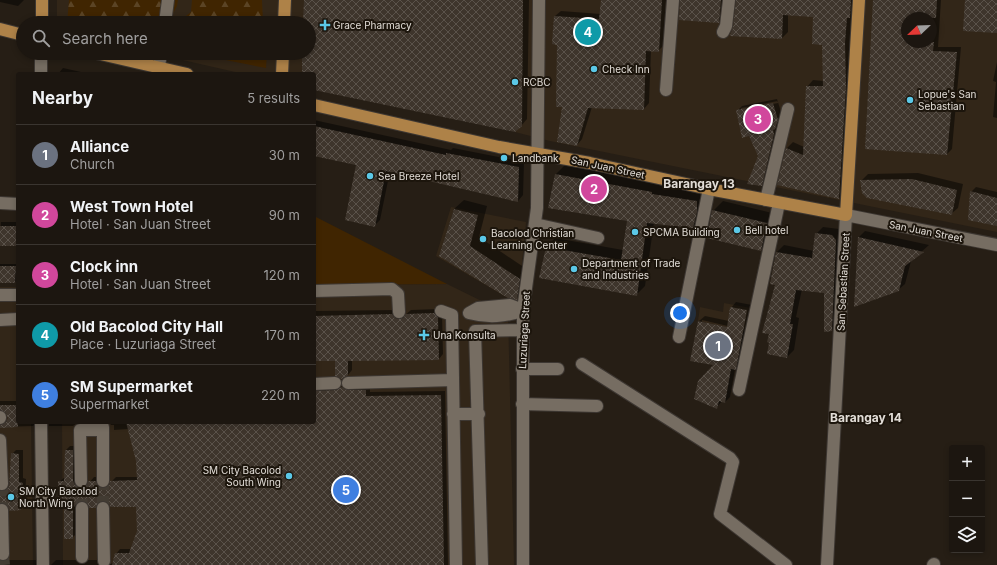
<!DOCTYPE html>
<html lang="en">
<head>
<meta charset="utf-8">
<style>
	body { margin:0; font-family:Inter,sans-serif; background:#29231e; color:#f1f3f6 }
	.controls { position:absolute; right:12px; bottom:12px; display:grid; overflow:hidden; border-radius:4px; box-shadow:0 2px 6px #0003 }
	.controls button { width:36px; height:36px; display:grid; place-items:center; padding:0; border:0; border-bottom:1px solid #3a3530; background:#1c1610; color:#f1f3f6; font:20px sans-serif }
	.compass { position:absolute; left:901px; top:12px; width:36px; height:36px; border-radius:50%; background:#1c1610; box-shadow:0 2px 6px #0003; rotate:247deg }
	.you { position:absolute; left:680px; top:313px; width:14px; height:14px; margin:-10px; border:3px solid #fff; border-radius:50%; background:#1a73e8; box-shadow:0 0 0 6px #1a73e833 }
	.badge { display:grid; place-items:center; width:26px; height:26px; border-radius:50%; background:#7c3aed; color:#fff; font-size:13px; font-weight:700 }
	.pin { position:absolute; translate:-50% -50%; border:2px solid #fff; box-shadow:0 1px 4px #0006 }
	.list { margin:0; padding:0; list-style:none }
	h2 { display:flex; justify-content:space-between; align-items:center; height:52px; margin:0; padding:0 16px; font-size:17px }
	h2 small { font-size:13px; font-weight:400; color:#a09f9f }
	.list li { display:grid; grid-template-columns:26px 1fr auto; gap:12px; align-items:center; box-sizing:border-box; height:60px; padding:0 16px; border-top:1px solid #3a3530 }
	.list b { display:block; font-size:15px; white-space:nowrap }
	.list p { margin:0; font-size:13px; white-space:nowrap; color:#a09f9f }
	.list em { font-size:13px; font-style:normal; color:#a09f9f }
	.icon { flex:none; width:22px; height:22px; fill:none; stroke:currentColor; stroke-width:2; stroke-linecap:round; stroke-linejoin:round }
	.map { position:relative; flex:none; width:997px; height:565px; overflow:hidden }
	.search { position:absolute; background:#1c1610; box-shadow:0 2px 6px #0003; left:16px; top:16px; width:300px; height:44px; display:flex; align-items:center; gap:10px; box-sizing:border-box; padding:0 14px; border-radius:22px; color:#a09f9f; font-size:15px }
	.panel { position:absolute; background:#1c1610; box-shadow:0 2px 6px #0003; left:16px; top:72px; width:300px; height:352px; border-radius:4px }
	.map>svg:first-child { display:block }
	.built { fill:#322618; fill-rule:evenodd }
	.green { fill:#402501 }
	.forest { fill:url(#forest-firs) }
	.shadow { fill:#0007; fill-rule:evenodd }
	.building { fill:url(#building-cross-hatch) }
	.lines { fill:none; stroke-linecap:round; stroke-linejoin:round }
	.minor-tunnel { stroke:#423b32; stroke-width:12; stroke-dasharray:12 6; stroke-linecap:butt }
	.minor-casing { stroke:#3d3732; stroke-width:14 }
	.major-casing { stroke:#3d3732; stroke-width:14 }
	.minor { stroke:#766d62; stroke-width:12 }
	.major { stroke:#ae8248; stroke-width:12 }
	.poi-dot { fill:#5bc8e7; stroke:#1c150c; stroke-width:1.5 }
	.labels { text-anchor:middle; stroke-width:4; stroke-linejoin:round; paint-order:stroke }
	.poi-label { font-size:10px; fill:#e2ddd7; stroke:#1c150c; text-anchor:start }
	.street-label { font-size:10px; fill:#e2ddd7; stroke:#1c150c }
	.quarter-label { font-size:12px; font-weight:bold; fill:#e2ddd7; stroke:#1c150c }
</style>
</head>
<body>
<div class="map">
<svg width="997" height="565" viewBox="0 0 997 565">
	<defs>
		<pattern id="forest-firs" width="22" height="20" patternUnits="userSpaceOnUse"><rect width="22" height="20" fill="#402501"/><path d="M5 1l3.5 6h-7zM16 11l3.5 6h-7z" fill="#5b4425"/></pattern>
		<pattern id="building-cross-hatch" width="8" height="8" patternUnits="userSpaceOnUse"><rect width="8" height="8" fill="#3e352c"/><path d="M0 0l8 8M0 8l8-8" fill="none" stroke="#5a524a"/></pattern>
	</defs>
	<rect width="100%" height="100%" fill="#261e15"/>
	<path class="built" d="M57,0H997V232L550,141L515,132L490,115L314,74H244L152,53H309V23H57ZM907,18H931V42H907Z
		M451,207L526,222L518,304L436,256Z
		M447,284L508,314L514,565H63L62,422H314V285Z
		M0,287H18V422H31L33,565H0Z
		M724,303L751,308L746,331L698,321L700,307L723,312Z"/>
	<path class="green" d="M190,53H267L266,68Z
		M314,216L447,284L314,285Z"/>
	<path class="forest" d="M69,0H178L177,6L168,23H67Z
		M192,0H262L263,23H177L191,12Z
		M215,53H264V56C245,56 234,61 215,53Z"/>
	<path class="shadow" d="M0,0H24L18,6L0,2Z
		M305,0H529L527,119L521,126L314,89V74H303V53H309V23H304Z
		M602,0H666L664,45L658,51L651,50L649,103L644,109L592,107L582,139L577,145L563,106L555,16L561,11L601,14Z
		M681,0H726L724,16L718,22Z
		M737,0H856L852,15L851,37V80L845,192L839,198L778,184L787,148L793,142L804,147L807,87L813,80L824,81V44L815,16L788,15V32L782,38L734,27Z
		M874,0H941L938,47H961L952,149L947,154ZM907,18H931V42H907Z
		M997,62V118L993,117L996,82L993,81Z
		M63,68L90,74H58Z
		M777,99L782,115L766,180L761,185L759,156L737,111L742,106ZM778,101V103L741,110V108Z
		M314,120L451,150L453,148L524,162L523,195L518,201L390,171L380,220L374,226L358,164L314,155Z
		M565,165L660,184V186L705,192L702,218L693,227L654,222L645,286L636,295L547,247L555,238L623,250L628,221L549,207L556,174Z
		M918,173L963,184L958,208L951,214L861,181L868,174Z
		M976,187L997,192V225L971,192Z
		M464,200L487,206L479,237L528,270L526,289L517,298L440,255L454,209Z
		M723,201L776,214L770,240L761,249L713,211Z
		M1,222H18L17,245H0Z
		M823,227L839,229L843,233L839,323L832,330L825,292L802,289L796,317L799,318L794,350L787,357L776,284L777,252L784,245L814,251L816,234Z
		M865,231L929,245L911,261L905,284L898,290L855,306L859,237Z
		M0,264H18V279L15,282H0Z
		M736,302L752,305L741,363L735,369L730,397L725,402L722,401L717,407L715,365L691,360L699,321L705,316L729,321L731,308ZM702,320L732,327V329L702,322Z
		M438,309L442,314L443,354L439,359L352,360V370L348,375L336,360H314V311L396,310L399,315L404,316L411,310Z
		M346,383L370,386V392L445,391L448,565H51L56,560H101L104,563L109,565L114,562L116,554L120,549H131L138,531L137,506L101,500L95,507L87,501L79,500L77,503V533L72,538L59,482L65,477L66,450L70,446H77L82,484H88L94,477H100L103,483L108,485L116,477H138L137,461L129,429L114,430V425H111L109,422H314V393H317L321,388L341,387Z
		M0,401H18V422H37L33,426L0,427V420L8,421V413L0,409Z
		M49,422H79L73,426H49Z
		M16,450H23V478L26,479L25,505L21,509L0,502V482L2,487H9L12,454Z
		M0,560H39L41,565H0Z"/>
	<path class="building" d="M304,0H523L522,126L515,132L314,90V74H302V53H309V23H303Z
		M601,0H662L659,52L646,51L644,110L588,108L577,146L557,142L562,107H556L557,45L552,44L554,16L599,19Z
		M680,0H721L719,23L679,20Z
		M736,0H851L850,18H847L845,43L846,87L839,199L777,185L786,148L803,155L806,86H823L822,45L812,44L813,17L783,15L782,39L730,36L733,27Z
		M873,0H937L936,18H907V42H934L933,51L957,52L947,155L865,149Z
		M965,0H997V33L963,31Z
		M773,103L778,120L775,129L773,130L774,134L762,186L747,184L758,156L749,136L742,138L736,110Z
		M314,126L446,155V153L519,167L518,202L386,171L375,227L345,220L356,165L314,156Z
		M555,174L652,192V194L697,201V212L693,228L647,223L637,296L539,278L546,247L621,260L627,221L548,208Z
		M912,179L957,190L952,215L867,198L862,193L860,180Z
		M970,191L997,198V226L968,220Z
		M454,209L478,215L470,246L520,279L517,300L508,298L439,256Z
		M712,210L767,223L761,251L707,238Z
		M0,226H17V246H0Z
		M815,233L832,235L836,240L832,331L824,332V293L796,290L790,324H793L787,358L767,354L769,343L767,342L769,334L762,333L775,285L770,284L776,252L812,258Z
		M858,237L924,252L905,266L899,291L854,307Z
		M0,266H16L15,283H0Z
		M730,307L747,310L736,370L731,369L725,403L719,401L717,409L694,399L698,381L713,365L690,361L698,321L727,327Z
		M434,313L438,318L439,360L348,361V375L342,379L335,376V361H314V316L392,314L395,318L399,319L403,318L406,314Z
		M342,387L348,390H366V396L441,395L444,565H112L115,553H129L137,531L136,507H110L109,504L103,501L99,502L96,508H89L85,501L78,502L73,508V539H64V508H58V481H64L65,450H73V481L75,485L82,488L87,485L88,481H96L99,487L103,488L109,485L110,481L137,480L136,461L126,422H314V397H316V391L335,390Z
		M0,405H18V427L0,428V425L6,422L8,418L6,413L0,410Z
		M11,453L19,454V482L23,483L21,510L10,511L6,504L0,503V491L6,490L9,487Z"/>
	<g class="lines">
		<path class="minor-tunnel" d="M81,481L82,508
			M2,484V510
			M103,508V481
			M3,554L4,565"/>
		<defs>
			<path id="minor" d="M165,23L168,0
				M723,32L726,26L729,0
				M159,67L161,53
				M41,74V53
				M666,90L673,0
				M766,200L788,109
				M0,203L18,204
				M535,224L598,238
				M314,291L392,289L398,294L399,312
				M0,295H18
				M510,305L523,310C507,317 487,318 469,313L478,308Z
				M441,311L452,315L456,565
				M0,320L18,319
				M679,337L709,189
				M582,364L730,458L733,462L720,514L786,565
				M522,369H558
				M348,383L453,380
				M314,384L335,383
				M739,390L779,203
				M522,404L597,406
				M453,414H479
				M0,418V417
				M41,422L43,565
				M103,427V481
				M0,440L2,484
				M81,481L80,430H102
				M103,508L104,561
				M2,510L3,554
				M82,557V508
				M482,565L475,331L523,330
				M523,565V310L537,208L539,0
				M827,565L846,215L997,245
				M933,565L934,564"/>
			<path id="major" d="M42,23V0
				M284,23L285,0
				M0,29L23,35
				M96,53L187,74
				M282,74L283,53
				M314,105L499,147L590,163L709,189L846,215L859,0"/>
		</defs>
		<use href="#minor" class="minor-casing"/>
		<use href="#major" class="major-casing"/>
		<use href="#minor" class="minor"/>
		<use href="#major" class="major"/>
	</g>
	<g class="poi-dot">
		<path d="M323 19h4v4h4v4h-4v4h-4v-4h-4v-4h4z"/>
		<circle cx="594" cy="69" r="4"/>
		<circle cx="515" cy="82" r="4"/>
		<circle cx="910" cy="100" r="4"/>
		<circle cx="504" cy="158" r="4"/>
		<circle cx="370" cy="176" r="4"/>
		<circle cx="737" cy="230" r="4"/>
		<circle cx="635" cy="232" r="4"/>
		<circle cx="483" cy="239" r="4"/>
		<circle cx="574" cy="269" r="4"/>
		<path d="M422 329h4v4h4v4h-4v4h-4v-4h-4v-4h4z"/>
		<circle cx="289" cy="476" r="4"/>
		<circle cx="11" cy="497" r="4"/>
	</g>
	<g class="labels">
		<g class="poi-label">
			<text x="333" y="29">Grace Pharmacy</text>
			<text x="602" y="73">Check Inn</text>
			<text x="523" y="86">RCBC</text>
			<text x="918" y="98">Lopue's San<tspan x="918" dy="12">Sebastian</tspan></text>
			<text x="512" y="162">Landbank</text>
			<text x="378" y="180">Sea Breeze Hotel</text>
			<text x="745" y="234">Bell hotel</text>
			<text x="643" y="236">SPCMA Building</text>
			<text x="491" y="237">Bacolod Christian<tspan x="491" dy="12">Learning Center</tspan></text>
			<text x="582" y="267">Department of Trade<tspan x="582" dy="12">and Industries</tspan></text>
			<text x="433" y="339">Una Konsulta</text>
			<text x="281" y="474" text-anchor="end">SM City Bacolod<tspan x="281" dy="12">South Wing</tspan></text>
			<text x="19" y="495">SM City Bacolod<tspan x="19" dy="12">North Wing</tspan></text>
		</g>
		<g class="street-label">
			<text transform="translate(608 167) rotate(12)" y="4">San Juan Street</text>
			<text transform="translate(926 231) rotate(11)" y="4">San Juan Street</text>
			<text transform="translate(843 282) rotate(-87)" y="4">San Sebastian Street</text>
			<text transform="translate(524 330) rotate(-87)" y="4">Luzuriaga Street</text>
		</g>
		<g class="quarter-label">
			<text x="699" y="188">Barangay 13</text>
			<text x="866" y="422">Barangay 14</text>
		</g>
	</g>
</svg>
<div class="controls">
<button>+</button>
<button>−</button>
<button><svg class="icon" aria-label="layers" viewBox="0 0 24 24"><path d="M12 4l9 5-9 5-9-5zM3 14l9 5 9-5"/></svg></button>
</div>
<svg class="compass" viewBox="-18 -18 36 36"><path d="M0-13l5 13h-10z" fill="#e53935"/><path d="M0 13l5-13h-10z" fill="#a09f9f"/></svg>
<div class="you"></div>
<div class="pin badge" style="left:718px;top:346px;background:#6b7280">1</div>
<div class="pin badge" style="left:594px;top:189px;background:#d1479c">2</div>
<div class="pin badge" style="left:758px;top:119px;background:#d1479c">3</div>
<div class="pin badge" style="left:588px;top:32px;background:#0f9aa8">4</div>
<div class="pin badge" style="left:346px;top:490px;background:#3f7fe0">5</div>
<div class="search"><svg class="icon" aria-label="search" viewBox="0 0 24 24"><circle cx="10" cy="10" r="6"/><path d="M15 15l6 6"/></svg>Search here</div>
<section class="panel">
<h2>Nearby<small>5 results</small></h2>
<ul class="list">
<li><span class="badge" style="background:#6b7280">1</span><div><b>Alliance</b><p>Church</p></div><em>30 m</em></li>
<li><span class="badge" style="background:#d1479c">2</span><div><b>West Town Hotel</b><p>Hotel · San Juan Street</p></div><em>90 m</em></li>
<li><span class="badge" style="background:#d1479c">3</span><div><b>Clock inn</b><p>Hotel · San Juan Street</p></div><em>120 m</em></li>
<li><span class="badge" style="background:#0f9aa8">4</span><div><b>Old Bacolod City Hall</b><p>Place · Luzuriaga Street</p></div><em>170 m</em></li>
<li><span class="badge" style="background:#3f7fe0">5</span><div><b>SM Supermarket</b><p>Supermarket</p></div><em>220 m</em></li>
</ul>
</section>
</div>
</body>
</html>
